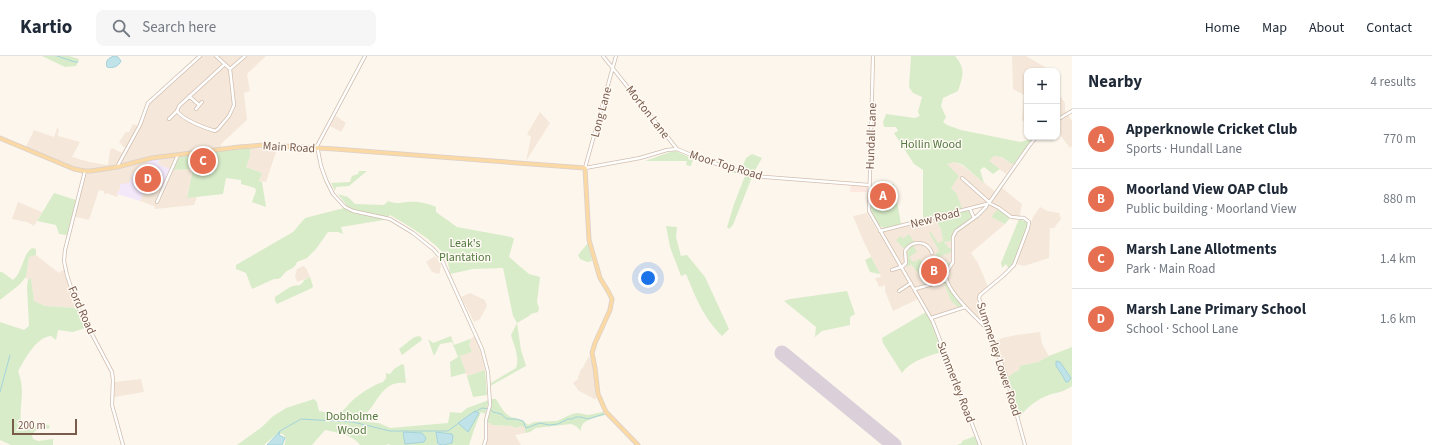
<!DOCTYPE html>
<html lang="en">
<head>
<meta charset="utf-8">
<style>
	body { margin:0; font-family:"Source Sans 3",sans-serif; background:#f6f6f7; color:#1f2937 }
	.controls { position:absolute; right:12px; top:12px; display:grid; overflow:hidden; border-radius:8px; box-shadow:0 1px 3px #0004 }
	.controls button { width:36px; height:36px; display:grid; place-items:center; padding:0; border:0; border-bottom:1px solid #e0e1e3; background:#fff; color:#1f2937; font:20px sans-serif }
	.scale { position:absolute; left:12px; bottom:10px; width:65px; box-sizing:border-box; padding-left:4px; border:2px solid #7a5c4d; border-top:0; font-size:11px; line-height:14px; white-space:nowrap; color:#7a5c4d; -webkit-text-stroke:3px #fffaf3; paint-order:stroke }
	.you { position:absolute; left:648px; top:222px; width:14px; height:14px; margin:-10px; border:3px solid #fff; border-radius:50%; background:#1a73e8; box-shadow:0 0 0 6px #1a73e833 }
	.badge { display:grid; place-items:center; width:26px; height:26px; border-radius:50%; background:#e76f51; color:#fff; font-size:13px; font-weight:700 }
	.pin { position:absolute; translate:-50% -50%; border:2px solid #fff; box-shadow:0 1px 4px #0006 }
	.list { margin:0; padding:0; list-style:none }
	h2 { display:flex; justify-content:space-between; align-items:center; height:52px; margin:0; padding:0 16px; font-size:17px }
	h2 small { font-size:13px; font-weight:400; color:#747a83 }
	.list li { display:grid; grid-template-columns:26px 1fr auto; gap:12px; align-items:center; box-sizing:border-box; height:60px; padding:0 16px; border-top:1px solid #e0e1e3 }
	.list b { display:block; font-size:15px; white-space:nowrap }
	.list p { margin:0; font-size:13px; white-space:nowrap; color:#747a83 }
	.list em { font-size:13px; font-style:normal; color:#747a83 }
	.icon { flex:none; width:22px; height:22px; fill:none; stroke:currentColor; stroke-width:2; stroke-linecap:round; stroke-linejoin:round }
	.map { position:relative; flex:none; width:1072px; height:389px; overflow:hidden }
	header { display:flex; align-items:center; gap:24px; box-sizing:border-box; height:56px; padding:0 20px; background:#fff; border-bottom:1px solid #e0e1e3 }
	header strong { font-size:19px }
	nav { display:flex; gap:22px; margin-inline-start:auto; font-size:14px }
	.search { width:280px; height:36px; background:#f6f6f7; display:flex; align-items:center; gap:10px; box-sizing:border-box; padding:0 14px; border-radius:8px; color:#747a83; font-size:15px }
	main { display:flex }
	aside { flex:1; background:#fff }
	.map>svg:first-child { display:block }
	.residential { fill:#f5e8da }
	.commercial { fill:#fde8e0 }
	.education { fill:#f3e8fa }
	.green { fill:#d8ecc9 }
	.water { fill:#bfe3e8; stroke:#a5d3da }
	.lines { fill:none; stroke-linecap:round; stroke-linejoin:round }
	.stream { stroke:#a5d3da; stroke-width:1 }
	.runway { stroke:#dbcfda; stroke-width:15 }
	.minor-casing { stroke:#d1beb0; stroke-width:4 }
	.major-casing { stroke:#dad1cd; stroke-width:5 }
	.minor { stroke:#fff; stroke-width:2.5 }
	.major { stroke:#fbd9a5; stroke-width:3.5 }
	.labels { text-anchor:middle; stroke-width:3; stroke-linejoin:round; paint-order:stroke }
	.street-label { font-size:12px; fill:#7a5c4d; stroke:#fffaf3 }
	.park-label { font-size:12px; fill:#537a41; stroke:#fffaf3 }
</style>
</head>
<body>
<header>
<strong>Kartio</strong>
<div class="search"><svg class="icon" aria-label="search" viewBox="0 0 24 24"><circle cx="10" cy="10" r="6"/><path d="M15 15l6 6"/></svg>Search here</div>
<nav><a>Home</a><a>Map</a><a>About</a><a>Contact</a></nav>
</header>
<main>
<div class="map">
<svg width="1072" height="389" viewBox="0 0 1072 389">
	<rect width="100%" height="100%" fill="#fdf6ec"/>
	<path class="residential" d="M197,0H266L247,18L250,35L244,37L247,64L222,87L220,92V95L179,101L173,114L193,113L187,141H197L194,149L155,153L154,150L140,145L148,125L162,131L170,114L158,108L160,103L147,105L149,114L132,118V122L129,127L120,133L117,138L118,139L117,141L107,137L106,138H104V135L99,134L89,164L72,160L83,120L82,118L25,93L34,74L54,81L57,72L59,73L58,80L80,86L72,101L89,106L108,109L110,94L112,92L122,97L125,92L119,86L126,76H129L133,68L138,70L147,47Z
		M1012,0H1026L1045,11L1047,15H1027V68L1022,64L1024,39L1013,33Z
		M1057,36L1065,47V54L1072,65V90L1070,92L1057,75Z
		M540,56L550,67L526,105L531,81L527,78Z
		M336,60L346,67L341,76L330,70Z
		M250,92L277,93L266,126L259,125L262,117L246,111L250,101Z
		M994,99L1002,101L1013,109L1006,118L989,105Z
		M955,106L963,110L997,137L1001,131L1022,148L1019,163L1010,162L999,153L991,161L1005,168L971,197L978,207L989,233L981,240L980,243L991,274L988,275L964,253L934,263L931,265L918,243L893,255L885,235V229L879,231L875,222L881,221L863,184L853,160L867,157L879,177L935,163L941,173L944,188L953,176L983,153V150L962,156L957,138L951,132L946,108Z
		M18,146L42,156L34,170L27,166L12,163Z
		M1040,151L1048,155L1059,157L1061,163L1054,172H1050L1049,202L1024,210L1016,208L1033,161Z
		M36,199L59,217L64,213L77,252L45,250L34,245L31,222L28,224L26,221L29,201Z
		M435,200L441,208L440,216L439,218L432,216L426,206Z
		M303,210L306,212L310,221L297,226L295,220L297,213Z
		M470,237L485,244L487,250L480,263L474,266L461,241Z
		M1040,276L1042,288L1049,300L1038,306L1019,310L1020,313L1006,323L993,287L1002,282L1016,279Z
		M475,280L480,294L485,314L467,320L460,300L472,296L469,288L471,287L470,283Z
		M589,300L594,313L596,344L579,335L573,327L578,323V321L581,313H582Z
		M141,323L144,336L114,341L115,326Z
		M487,367H491V369L512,370L515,372L522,370L525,371V377L515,379L521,389H485L487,383Z"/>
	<path class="commercial" d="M851,129L867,130V136H850Z"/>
	<path class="education" d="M160,102L158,108L170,113L162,131L148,125L140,145L117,138L120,133V128L129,127L132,122V118L149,114L147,105Z"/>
	<path class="green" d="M42,0H69L79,3L76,10L65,11Z
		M911,0H955C966,13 963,20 958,35L943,42L941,50L946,61L943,66L947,69L961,74L1020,86L1032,83L1013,109L1002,101L994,100L989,105L1000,113L993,118L984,111L980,114L984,127L963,109L955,106L947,108L959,120L951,132L957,138L962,153L923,163V114L914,108L894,77L898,75L896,71H884L883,66L886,58L915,62L920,60L918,56L922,41L913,37L909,31Z
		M250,92V101L246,111L262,117L259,125L262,126L266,151L252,146L256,135L255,132L241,128V124L226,122L223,138L187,142L193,113L173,114L179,100Z
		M676,95L693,103L691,110L686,109L687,105H645L670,96Z
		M752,98L762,102L751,121H752L733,169L729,173L727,171L728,168L734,148L745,120L728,115L729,113L740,116L746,102Z
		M359,115H367L349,130L336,131L335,135L331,127L350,126L352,120L358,118Z
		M894,128L901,168L884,172C868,167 871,143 870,130Z
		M54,137L76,144L67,179L59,178L56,169L37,165Z
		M338,138L348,141L355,148L384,149L388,145C395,148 400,147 407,146C418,145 427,147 436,151V156L457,171L511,181L514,183L509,201L529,218L540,221L537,246L539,252L538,256L531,258L529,260L517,267L521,294L526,310L490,330L491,327L516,312C520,301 514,290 511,279L517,267L513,260L503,212L473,213L450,218C449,211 448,206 445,200C436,185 405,168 390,159L384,164L341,171L343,178L338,176H328L316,193L307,202L297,206C295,212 292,212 287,215C282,218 283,224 274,223L252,233L246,217L236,213V209L293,176L305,162L348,151Z
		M998,153L1010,162L1005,168L991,161Z
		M967,154L970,155L971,162L953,176L951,180L952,185L944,186L949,192H952V196L940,200L943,208L952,206L945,216L944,221L936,224L928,210L925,209H922L923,213L925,215L922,218H919L911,208L907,212L908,204L907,196L910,191L913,189L917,196L909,201L913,206L920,203L923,208L930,202L933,209L940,204L935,198L939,195L929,176H931L938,187L943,185L941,173L935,163Z
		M1019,163L1027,166V170L1014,206L1009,213L1006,208L1002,212L1001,207Z
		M666,170L677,171L676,181L681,200L687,199L705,221L729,273L722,280C703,261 696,242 686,218L681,220L670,191Z
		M909,178L914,186L908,189L904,193L896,184L901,180L903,183Z
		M588,187L592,205L587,206L580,203L578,199Z
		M32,192L36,193V199L29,201L26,221L19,229L0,244V216H2L13,224C15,222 18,219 19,216C24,207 24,198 32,192Z
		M871,201L880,218L870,216L865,204Z
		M310,221L313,230L312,232L277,248L275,245V241C280,238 285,234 290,231C296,228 301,232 304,224Z
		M31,222L34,245L45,250L77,252L85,272L73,276L58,274L56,284L51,280C36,281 25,303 18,315C26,336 19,347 21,367L49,369L50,372L35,375L32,379L33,383L38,385L53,383V389H11L0,384V266L24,274L29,270L27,231L28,224Z
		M946,225L963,249V251L960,253L951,245L944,227Z
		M847,235L855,258L850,261V269L822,275L815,281L816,271L784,245L790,243Z
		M926,256L931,265L942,296C928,300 910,305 902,317L883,287L882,282Z
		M418,280L421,281L422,284L402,299L399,293L413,282Z
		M451,280L454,289L470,283L471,287L469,288L472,296L460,300L466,317L451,321L450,306L458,301L452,286L440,288L434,300L428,283L433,287Z
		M1072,291V330C1064,336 1058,336 1049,339C1037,343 1027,351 1019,362L1008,321L1020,313L1019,310L1038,306L1049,300Z
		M402,308L404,309L406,327C383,324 379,344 366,358L367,366L379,367L390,372L448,367L450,356L461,357L467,352L489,344L485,358L481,356L475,371L469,389H443H446L453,380L441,376L436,377L438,388L437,389H390L389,388L386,389H360C352,378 337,377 325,374L312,389H284L286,383L283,378H280L281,374L264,389H237L262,371L272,361L286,352L314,343L317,346L319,355L329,357L332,366H337L338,357C347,353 346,350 353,344C361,337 373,329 383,326L386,322V317L390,318L394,313Z
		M485,314L487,339L473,341L467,320Z
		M491,343H496C500,349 504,358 511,361C519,364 521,362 528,369L534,366L557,365L572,358L578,357L588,359L603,356L605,359C596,362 580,363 581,375L576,370L571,368L536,372L530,376L525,377V372L522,370L515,372L512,370L491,369V367H487L491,351Z
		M975,380L978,389H957L962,387V385Z"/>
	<path class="water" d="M114,0L118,1L121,5C119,10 113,13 107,11C105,5 108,2 114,0Z
		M1056,305L1060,306L1071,322L1068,326H1066C1063,321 1060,315 1056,310Z
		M475,355L479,357L468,376L458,367Z
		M280,375L279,379L285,382L282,389H267Z
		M404,376L422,377L426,382L424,386L405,388L403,377Z
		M436,376L452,378L453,380L452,387L443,389L438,388Z"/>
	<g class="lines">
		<path class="stream" d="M57,0L75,6H78
			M0,336L10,299
			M475,356L482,352L490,353L493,356L501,358L507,363H516L523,365L526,372L540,367L549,369L558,368L568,363H572L576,361H581L588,363L604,358
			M280,375L301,363L353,366L390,375H448L459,367"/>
		<path class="runway" d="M782,297L894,389"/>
		<defs>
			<path id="minor" d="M365,0L317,90L321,110L326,124L333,138L345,151L353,155L390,163L413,177L433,193L441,202L482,293L488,316L490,349L486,364V383L484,389
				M603,0L677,93
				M616,0L585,112L640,102L667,94L677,93L696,101L753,120L869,129
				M873,0L869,155L933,266L980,389
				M230,13L245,0
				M189,40L199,49
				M196,53L202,46
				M177,55C183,64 205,72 215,75L218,73L229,60L234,49L230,13L216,0
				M177,55L179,50L225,8
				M169,63L177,55
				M1057,64L1072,55
				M117,111L140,69L148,47L200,0
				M85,115L65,194L64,205L67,219L75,244L84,263L112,316L113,324L112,349L123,389
				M962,122L989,146
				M157,146L178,99
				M989,147L999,152L1011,161L1024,162L1029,166L1028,172L1014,209L1004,219L980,239L979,242L988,271L1006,320L1025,389
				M989,147L1029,90L1036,81
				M987,149L986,151L977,160L956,175L953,181V206L945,219C949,238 972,257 985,271H988
				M970,153L974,162
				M880,175L987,148
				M902,211L906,207L905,195C912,183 928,185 932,197
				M926,212L930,216L935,227
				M892,214L901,211
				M915,233L947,224
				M899,235L911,227
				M931,262L965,251"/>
			<path id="major" d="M0,82L74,113L85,115H91L117,111L152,102L239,91L264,89L335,93L585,112L589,184L600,222L608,235L612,243L610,254L595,287L592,297L595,312L598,338L606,356L638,389"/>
		</defs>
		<use href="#minor" class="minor-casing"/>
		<use href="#major" class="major-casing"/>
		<use href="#minor" class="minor"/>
		<use href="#major" class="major"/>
	</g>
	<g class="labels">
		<g class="street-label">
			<text transform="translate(601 56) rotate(-75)" y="4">Long Lane</text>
			<text transform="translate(648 56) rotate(52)" y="4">Morton Lane</text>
			<text transform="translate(871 80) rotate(-88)" y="4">Hundall Lane</text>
			<text transform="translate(289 91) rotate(3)" y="4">Main Road</text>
			<text transform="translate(726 109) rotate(17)" y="4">Moor Top Road</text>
			<text transform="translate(935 162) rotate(-14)" y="4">New Road</text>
			<text transform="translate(82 254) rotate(66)" y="4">Ford Road</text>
			<text transform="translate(999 303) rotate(72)" y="4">Summerley Lower Road</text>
			<text transform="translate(956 326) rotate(69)" y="4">Summerley Road</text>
		</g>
		<g class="park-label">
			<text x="931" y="92">Hollin Wood</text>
			<text x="465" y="191">Leak's<tspan x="465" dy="14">Plantation</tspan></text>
			<text x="352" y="364">Dobholme<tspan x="352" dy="14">Wood</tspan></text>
		</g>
	</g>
</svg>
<div class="controls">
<button>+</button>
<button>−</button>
</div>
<div class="scale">200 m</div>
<div class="you"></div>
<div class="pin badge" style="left:883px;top:140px">A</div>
<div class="pin badge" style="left:934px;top:215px">B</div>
<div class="pin badge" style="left:203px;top:105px">C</div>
<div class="pin badge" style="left:148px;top:123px">D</div>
</div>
<aside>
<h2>Nearby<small>4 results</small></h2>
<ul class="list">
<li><span class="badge">A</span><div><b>Apperknowle Cricket Club</b><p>Sports · Hundall Lane</p></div><em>770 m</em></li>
<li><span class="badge">B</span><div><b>Moorland View OAP Club</b><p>Public building · Moorland View</p></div><em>880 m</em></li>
<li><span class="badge">C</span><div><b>Marsh Lane Allotments</b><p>Park · Main Road</p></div><em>1.4 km</em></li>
<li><span class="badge">D</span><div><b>Marsh Lane Primary School</b><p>School · School Lane</p></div><em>1.6 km</em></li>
</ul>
</aside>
</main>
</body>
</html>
